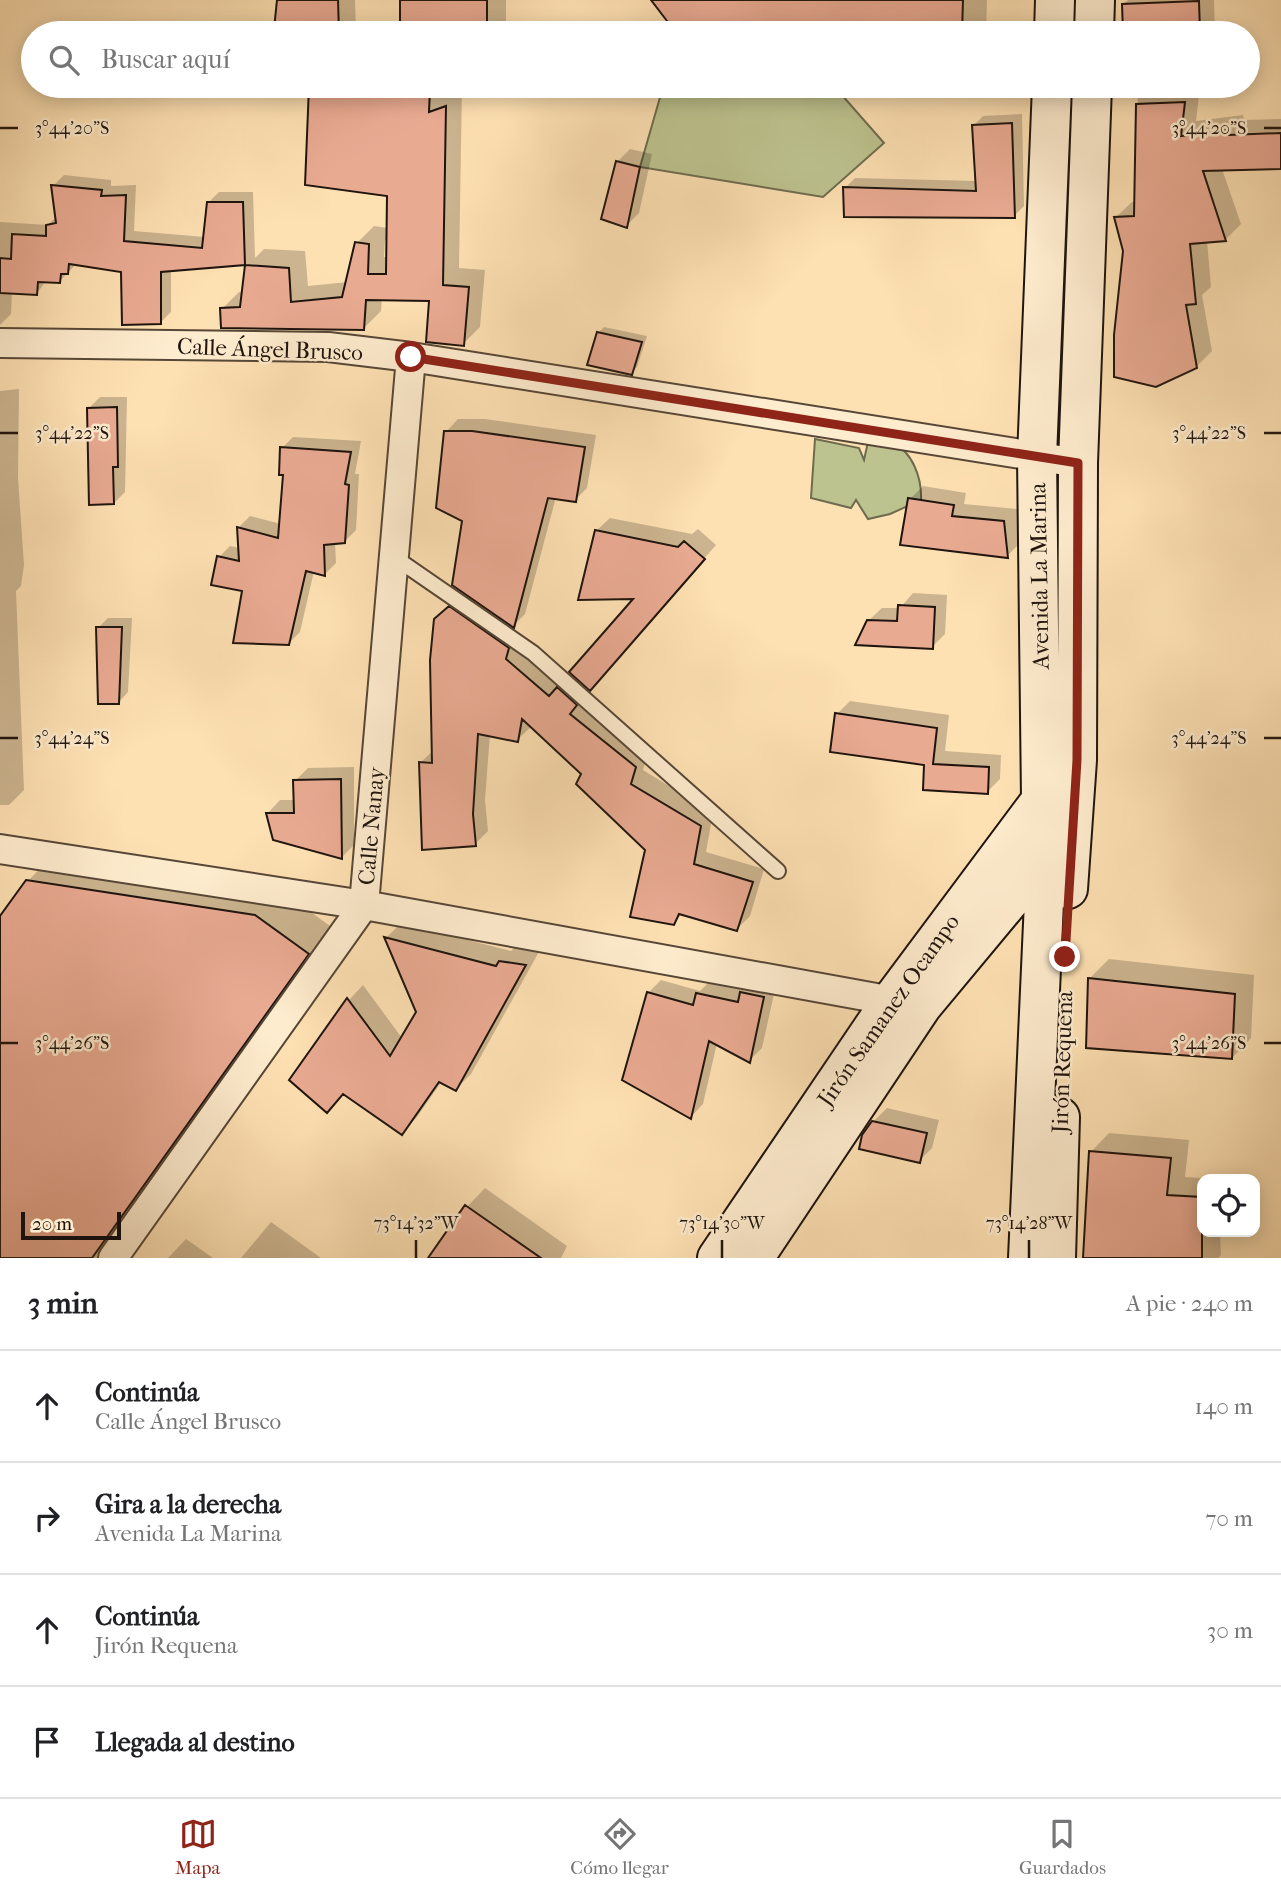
<!DOCTYPE html>
<html lang="es">
<head>
<meta charset="utf-8">
<style>
	body { margin:0; font-family:"IM FELL French Canon",serif; background:#f2f2f2; color:#202124 }
	.controls { position:absolute; right:21px; bottom:21px; display:grid; overflow:hidden; border-radius:14px; box-shadow:0 4px 18px #0003 }
	.controls button { width:63px; height:63px; display:grid; place-items:center; padding:0; border:0; border-bottom:2px solid #e0e0e0; background:#fff; color:#202124; font:35px sans-serif }
	.scale { position:absolute; left:21px; bottom:18px; width:100px; box-sizing:border-box; padding-left:7px; border:4px solid #1f140e; border-top:0; font-size:19px; line-height:24px; white-space:nowrap; color:#1f140e; -webkit-text-stroke:5px #feecce; paint-order:stroke }
	.stop { position:absolute; width:21px; height:21px; margin:-16px; border:5px solid #8f2418; border-radius:50%; background:#fff }
	.stop.end { background:#8f2418; border-color:#fff; box-shadow:0 2px 7px #0008 }
	.list { margin:0; padding:0; list-style:none }
	h2 { display:flex; justify-content:space-between; align-items:center; height:91px; margin:0; padding:0 28px; font-size:30px }
	h2 small { font-size:23px; font-weight:400; color:#757577 }
	.list li { display:grid; grid-template-columns:46px 1fr auto; gap:21px; align-items:center; box-sizing:border-box; height:112px; padding:0 28px; border-top:2px solid #e0e0e0 }
	.list b { display:block; font-size:26px; white-space:nowrap }
	.list p { margin:0; font-size:23px; white-space:nowrap; color:#757577 }
	.list em { font-size:23px; font-style:normal; color:#757577 }
	.icon { flex:none; width:38px; height:38px; fill:none; stroke:currentColor; stroke-width:2; stroke-linecap:round; stroke-linejoin:round }
	.map { position:relative; flex:none; width:1281px; height:1258px; overflow:hidden }
	.search { position:absolute; background:#fff; box-shadow:0 4px 18px #0003; left:21px; right:21px; top:21px; height:77px; display:flex; align-items:center; gap:18px; box-sizing:border-box; padding:0 24px; border-radius:38px; color:#757577; font-size:26px }
	.sheet { height:539px; background:#fff }
	nav { display:flex; justify-content:space-around; align-items:center; box-sizing:border-box; height:98px; border-top:2px solid #e0e0e0; background:#fff; font-size:19px; color:#757577 }
	nav a { display:grid; justify-items:center; gap:4px }
	nav .on { color:#8f2418 }
	.map>svg:first-child { display:block }
	.green { fill:#bdc38f; stroke:#6e6c4e; stroke-width:2 }
	.shadow { fill:#0003; fill-rule:evenodd }
	.building { fill:#e9aa92; stroke:#1f140e; stroke-width:2 }
	.lines { fill:none; stroke-linecap:round; stroke-linejoin:round }
	.lane-casing { stroke:#574737; stroke-width:18 }
	.street-casing { stroke:#574737; stroke-width:32 }
	.secondary-casing { stroke:#1f140e; stroke-width:42 }
	.lane { stroke:#feecce; stroke-width:14 }
	.street { stroke:#feecce; stroke-width:28 }
	.secondary { stroke:#feecce; stroke-width:38 }
	.route { stroke:#8f2418; stroke-width:9 }
	.ticks { fill:none; stroke:#1f140e; stroke-width:2.5 }
	.labels { text-anchor:middle; stroke-width:5; stroke-linejoin:round; paint-order:stroke }
	.street-label { font-size:23px; fill:#1f140e; stroke:#feecce }
	.ticks-label { font-size:18px; text-anchor:middle; fill:#1f140e; stroke:#feecce; stroke-width:5; stroke-linejoin:round; paint-order:stroke }
</style>
</head>
<body>
<div class="map">
<svg width="1281" height="1258" viewBox="0 0 1281 1258">
	<rect width="100%" height="100%" fill="#fee1b3"/>
	<filter id="stains"><feTurbulence type="fractalNoise" baseFrequency=".00286" numOctaves="4"/><feColorMatrix values="0 0 0 0 .2 0 0 0 0 .09 0 0 0 0 .02 0 0 0 .5 -.17"/></filter>
	<radialGradient id="worn" r=".72"><stop offset=".6" stop-color="#630" stop-opacity="0"/><stop offset="1" stop-color="#630" stop-opacity=".3"/></radialGradient>
	<path class="green" d="M708,86H834L884,143L823,197L640,167L661,94Z
		M815,439L859,448L864,460L868,442C875,441 885,439 891,442C913,451 922,479 921,500L890,514L868,519L856,500L851,508L811,498Z"/>
	<path class="shadow" d="M279,0H355L356,33H314Z
		M402,0H506V32L401,31Z
		M653,0H987L986,33H668V21Z
		M1128,0H1214L1215,33H1124L1123,4Z
		M311,86H462L459,268L485,270L480,327L463,344L431,300L382,299L381,311L364,328L222,309L239,292L244,291L247,264L171,269V312L161,322L122,271L76,264L60,281L47,280L37,293L12,292L11,314L0,325V222L48,225L57,216L53,186L64,175L111,180V186L136,185L134,231L205,237L208,203L219,192H253L255,258L264,249L305,251L308,286L348,282L357,243L374,226L388,228L389,195L307,184ZM385,240H388V257H384Z
		M1138,86H1200L1196,121L1243,115L1244,120L1281,119V167L1222,169L1241,224L1226,239L1207,241L1211,287L1202,295L1212,351L1196,367L1124,251L1116,217L1132,202H1136Z
		M1022,114L1024,206L1014,216L845,188L855,178L977,181L973,126L983,116Z
		M630,149L652,154L639,213L626,226L617,162Z
		M604,327L647,336L637,367L631,373L598,333Z
		M19,389L18,478L24,565L21,586L16,591L24,790L9,805H0V391Z
		M100,397H127L125,492L114,503L89,408Z
		M458,419H485L596,435L587,488L575,500L556,497L525,614L511,628L521,635L518,645L563,683L637,597L596,531L610,518L692,534L698,529L716,545L582,700L648,753L643,770L713,813L706,852L764,869L750,916L737,929L683,913L673,923L647,849L583,774L532,726L517,740L490,734L485,800L488,831L475,844L421,762L434,750L449,606L465,592L464,520L446,432Z
		M293,437L361,441L355,474H359L356,530L344,542H335L336,563L325,574L314,571L300,632L289,643L219,557L230,546L240,548L239,527L250,516L281,524L284,474L282,448Z
		M923,486L966,493L964,504L1017,509L1020,543L1007,556L910,499Z
		M913,593L947,595L945,634L932,647L868,621L882,608H900Z
		M108,618H132L128,692L118,703L98,628Z
		M850,701L949,715L945,751L1001,755L1000,779L987,792L926,763L837,714Z
		M354,767V845L341,858L268,813L280,800H295V781L308,768Z
		M53,855L281,891L333,928L97,1258H0V919L28,881Z
		M401,923L511,951L516,946L540,950L471,1074L456,1089L442,1081L417,1117L402,1132L344,1093L291,1080L349,1000L363,985L402,1038L418,1012L386,938Z
		M1109,959L1254,975L1251,1038L1232,1058L1090,978Z
		M661,980L700,991L710,981L745,989L754,980L776,985L762,1048L750,1060L717,1043L703,1104L691,1117L648,993Z
		M887,1108L939,1120L932,1148L919,1161L873,1122Z
		M1109,1133L1189,1140L1185,1177L1220,1179H1202V1232H1220L1221,1255L1218,1258H1085L1091,1152Z
		M485,1188L567,1246L561,1258H430L467,1207Z
		M271,1222L321,1258H241Z
		M186,1239L213,1258H168Z"/>
	<path class="building" d="M277,0H338L339,33L274,29Z
		M400,0H487V33H400Z
		M651,0H963L962,33H667V21Z
		M1199,1L1200,33H1123L1122,4Z
		M309,86L430,89L429,112L446,106L443,285L469,287L464,346L426,342L429,301L366,300L364,330L221,328L220,308L240,307L245,265L289,268L291,302L342,297L355,242L369,244L368,274H386L387,196L305,185Z
		M1185,102L1181,136L1227,130L1229,135L1281,133V169L1203,171L1226,241L1190,244L1196,304L1186,305L1197,368L1156,387L1114,377V335L1123,251L1114,217L1134,216L1136,104Z
		M1012,123L1015,218L844,217L843,187L976,191L972,125Z
		M616,161L640,167L627,228L601,219Z
		M51,185L102,190L101,196L126,195L124,241L202,248L207,202H243L245,265L161,272V324L122,325L121,272L69,264L68,274H61L60,283L38,282L37,295L0,293V258L11,259L12,234L46,236V225L56,223Z
		M597,332L642,342L632,375L587,365Z
		M117,407L118,467H113L114,504L89,505L87,408Z
		M444,431H472L585,447L576,502L548,498L514,628L452,585L462,521L436,508Z
		M280,447L351,452L345,484L349,485L345,543L324,545L325,576L306,571L289,645L233,643L242,591L211,585L217,556L239,561L237,527L278,538L283,475H279Z
		M908,498L954,505L952,516L1004,521L1008,558L900,545Z
		M595,530L678,547L684,541L705,559L590,691L569,672L633,599L578,600Z
		M898,605L935,607L933,649L855,645L867,620L897,621Z
		M449,606L509,648L506,659L549,696L557,687L577,705L570,714L636,767L631,784L701,826L694,864L753,882L737,931L679,914L674,925L630,917L645,850L576,784L581,774L522,719L518,742L478,734L473,814L476,846L422,850L419,762L432,763L430,660L434,619Z
		M96,627H122L119,704H98Z
		M835,713L937,728L933,764L989,767L988,794L923,790L924,765L830,752Z
		M341,779L342,859L273,840L266,813H294L293,780Z
		M26,880L255,915L309,954L92,1258H0V916Z
		M384,937L496,966L499,961L526,965L456,1091L439,1082L402,1135L343,1094L327,1113L289,1080L347,998L390,1056L416,1012Z
		M1088,978L1235,994L1232,1059L1086,1048Z
		M647,992L693,1005L696,993L738,1002L740,992L764,997L750,1063L709,1041L691,1119L622,1080Z
		M872,1121L927,1133L920,1163L859,1149L862,1135Z
		M1089,1151L1171,1158L1167,1195L1202,1197V1258H1083Z
		M465,1205L541,1258H428Z"/>
	<g class="lines">
		<defs>
			<path id="lane" d="M394,557L533,653L778,871"/>
			<path id="street" d="M0,343L328,347L411,357L1078,463
				M0,849L364,905L909,1004
				M113,1258L364,905L411,357"/>
			<path id="secondary" d="M1054,33L1055,0
				M1094,33L1095,0
				M1068,889L1077,760L1078,463L1092,86
				M717,1258L891,1001L1041,800L1050,794
				M754,1258L922,1006L1051,851
				M1028,1258L1046,857L1041,800L1037,457L1052,86
				M1056,1258L1060,1117"/>
		</defs>
		<use href="#lane" class="lane-casing"/>
		<use href="#street" class="street-casing"/>
		<use href="#secondary" class="secondary-casing"/>
		<use href="#lane" class="lane"/>
		<use href="#street" class="street"/>
		<use href="#secondary" class="secondary"/>
	</g>
	<g class="lines">
		<path class="route" d="M411,357L1078,463L1077,760L1065,957"/>
	</g>
	<path class="ticks" d="M0,128H18M1264,128H1281M0,433H18M1264,433H1281M0,738H18M1264,738H1281M0,1043H18M1264,1043H1281M416,1240V1258M722,1240V1258M1029,1240V1258"/>
	<g class="labels">
		<g class="street-label">
			<text transform="translate(270 349) rotate(2)" y="8">Calle Ángel Brusco</text>
			<text transform="translate(1039 576) rotate(-91)" y="8">Avenida La Marina</text>
			<text transform="translate(371 826) rotate(-85)" y="8">Calle Nanay</text>
			<text transform="translate(888 1010) rotate(-55)" y="8">Jirón Samanez Ocampo</text>
			<text transform="translate(1062 1062) rotate(-88)" y="8">Jirón Requena</text>
		</g>
	</g>
	<g class="ticks-label">
		<text x="72" y="134">3°44'20"S</text>
		<text x="1209" y="134">3°44'20"S</text>
		<text x="72" y="439">3°44'22"S</text>
		<text x="1209" y="439">3°44'22"S</text>
		<text x="72" y="744">3°44'24"S</text>
		<text x="1209" y="744">3°44'24"S</text>
		<text x="72" y="1049">3°44'26"S</text>
		<text x="1209" y="1049">3°44'26"S</text>
		<text x="416" y="1229">73°14'32"W</text>
		<text x="722" y="1229">73°14'30"W</text>
		<text x="1029" y="1229">73°14'28"W</text>
	</g>
	<rect width="100%" height="100%" filter="url(#stains)"/>
	<rect width="100%" height="100%" fill="url(#worn)"/>
</svg>
<div class="controls">
<button><svg class="icon" aria-label="locate" viewBox="0 0 24 24"><circle cx="12" cy="12" r="6"/><path d="M12 2v4M12 18v4M2 12h4M18 12h4"/></svg></button>
</div>
<div class="scale">20 m</div>
<div class="stop" style="left:411px;top:357px"></div>
<div class="stop end" style="left:1065px;top:957px"></div>
<div class="search"><svg class="icon" aria-label="search" viewBox="0 0 24 24"><circle cx="10" cy="10" r="6"/><path d="M15 15l6 6"/></svg>Buscar aquí</div>
</div>
<section class="sheet">
<h2>3 min<small>A pie · 240 m</small></h2>
<ul class="list">
<li><svg class="icon" aria-label="ahead" viewBox="0 0 24 24"><path d="M12 20V5M6 11l6-6 6 6"/></svg><div><b>Continúa</b><p>Calle Ángel Brusco</p></div><em>140 m</em></li>
<li><svg class="icon" aria-label="right" viewBox="0 0 24 24"><path d="M7 20v-9h11M14 6l5 5-5 5"/></svg><div><b>Gira a la derecha</b><p>Avenida La Marina</p></div><em>70 m</em></li>
<li><svg class="icon" aria-label="ahead" viewBox="0 0 24 24"><path d="M12 20V5M6 11l6-6 6 6"/></svg><div><b>Continúa</b><p>Jirón Requena</p></div><em>30 m</em></li>
<li><svg class="icon" aria-label="arrive" viewBox="0 0 24 24"><path d="M6 21V4h12l-3 4 3 4H6"/></svg><div><b>Llegada al destino</b></div></li>
</ul>
</section>
<nav>
<a class="on"><svg class="icon" aria-label="map" viewBox="0 0 24 24"><path d="M3 6l6-2 6 2 6-2v14l-6 2-6-2-6 2zM9 4v14M15 6v14"/></svg>Mapa</a>
<a><svg class="icon" aria-label="directions" viewBox="0 0 24 24"><path d="M12 3l9 9-9 9-9-9zM9 14v-3h6M13 9l2 2-2 2"/></svg>Cómo llegar</a>
<a><svg class="icon" aria-label="saved" viewBox="0 0 24 24"><path d="M7 4h10v16l-5-4-5 4z"/></svg>Guardados</a>
</nav>
</body>
</html>
